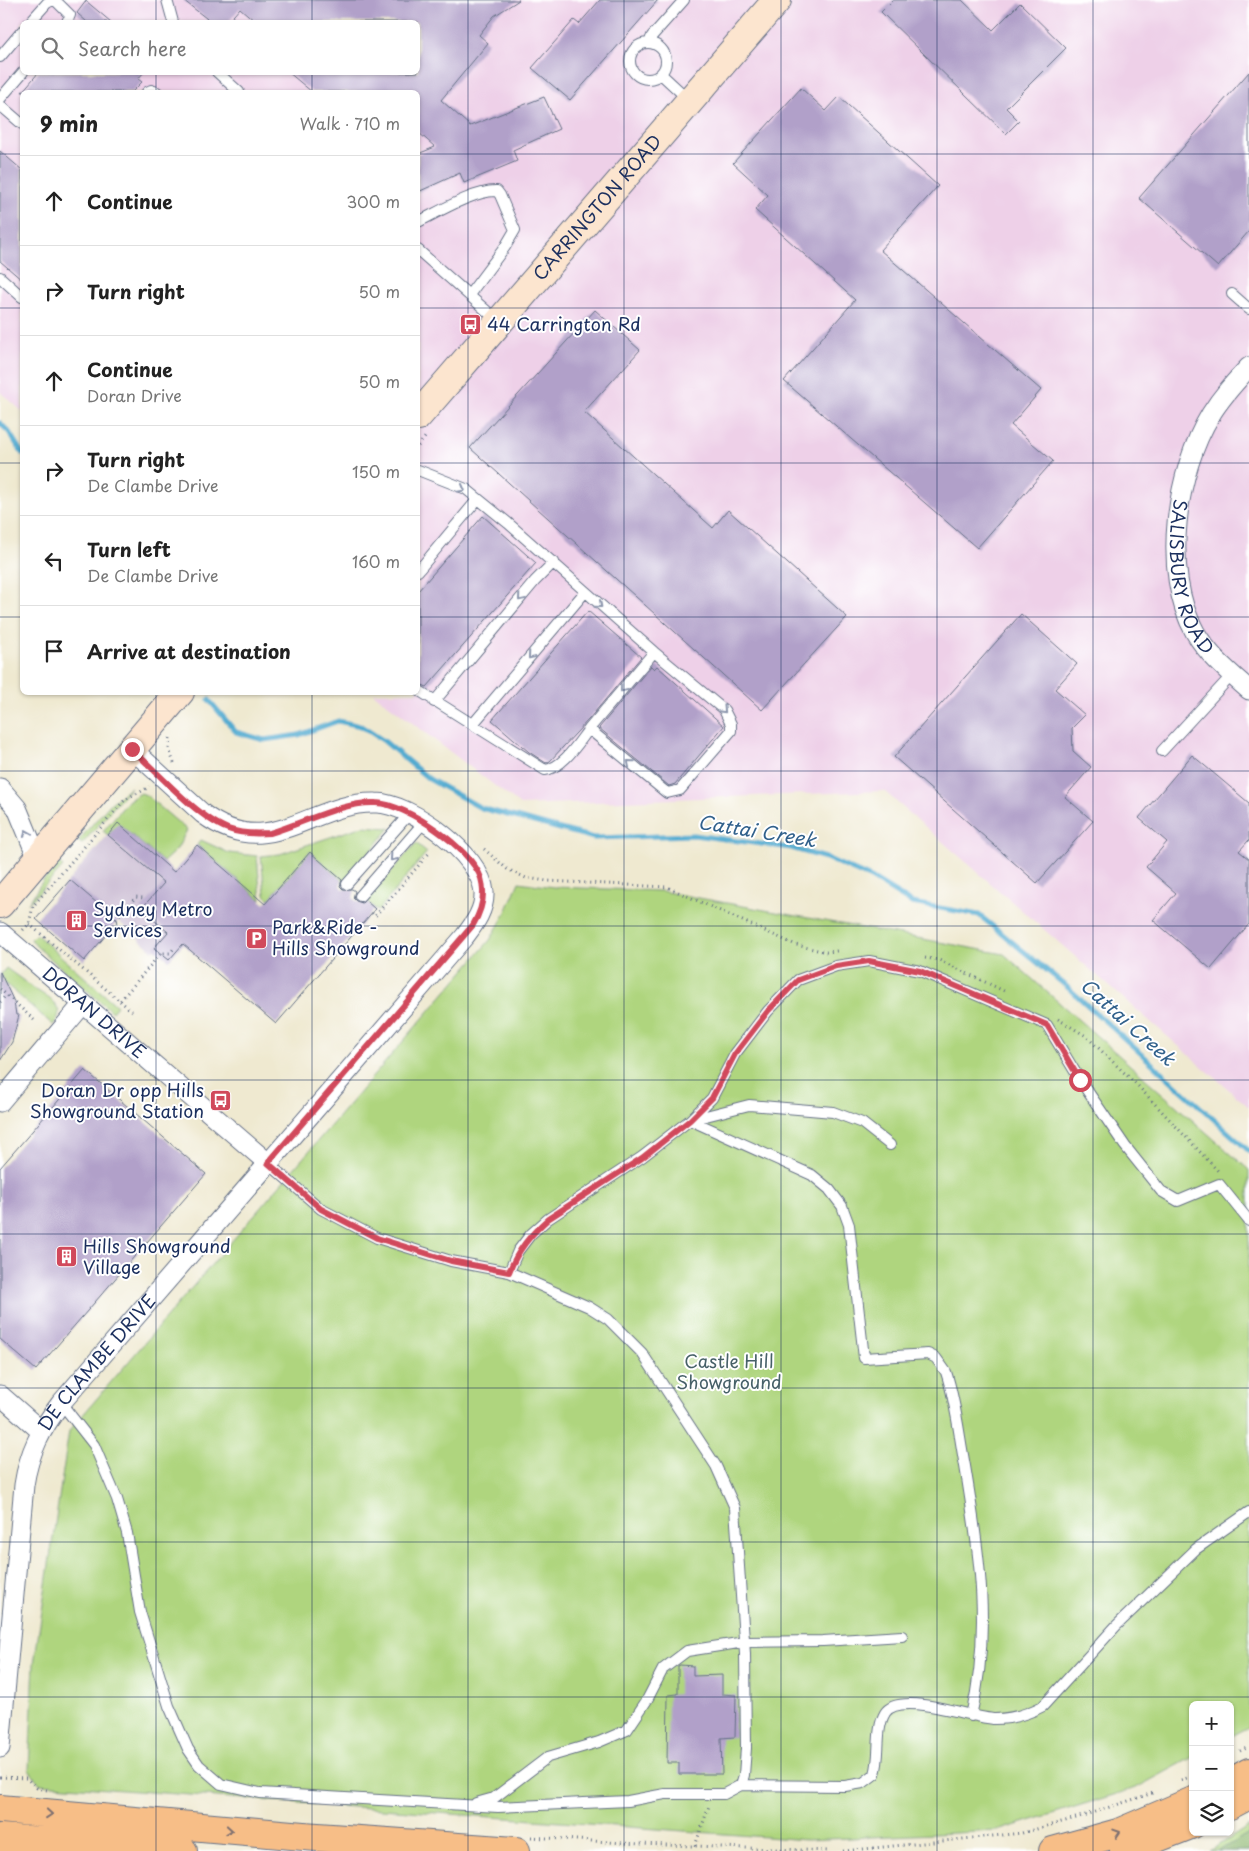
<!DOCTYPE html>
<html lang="en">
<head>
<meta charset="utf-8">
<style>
	body { margin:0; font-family:"Playpen Sans",sans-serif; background:#f6f6f6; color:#222 }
	.controls { position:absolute; right:15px; bottom:15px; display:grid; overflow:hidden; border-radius:8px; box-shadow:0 1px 4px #0004 }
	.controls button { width:45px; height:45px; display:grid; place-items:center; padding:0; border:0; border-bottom:1px solid #e0e0e0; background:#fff; color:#222; font:25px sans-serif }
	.stop { position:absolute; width:15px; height:15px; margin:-11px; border:4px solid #d1495b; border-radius:50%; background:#fff }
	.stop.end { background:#d1495b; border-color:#fff; box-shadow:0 1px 5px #0008 }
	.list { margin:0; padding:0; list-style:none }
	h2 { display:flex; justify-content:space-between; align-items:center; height:65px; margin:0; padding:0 20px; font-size:21px }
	h2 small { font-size:16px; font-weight:400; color:#767676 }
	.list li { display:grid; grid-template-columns:32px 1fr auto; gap:15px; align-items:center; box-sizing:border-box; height:90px; padding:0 20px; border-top:1px solid #e0e0e0 }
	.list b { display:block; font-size:19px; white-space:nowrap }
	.list p { margin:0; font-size:16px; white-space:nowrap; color:#767676 }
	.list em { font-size:16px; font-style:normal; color:#767676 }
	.icon { flex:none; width:28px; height:28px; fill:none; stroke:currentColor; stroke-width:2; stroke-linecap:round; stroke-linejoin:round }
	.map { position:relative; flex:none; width:1249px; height:1851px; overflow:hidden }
	.search { position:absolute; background:#fff; box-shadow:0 1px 4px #0004; left:20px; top:20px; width:400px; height:55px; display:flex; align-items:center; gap:12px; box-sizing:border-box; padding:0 18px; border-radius:8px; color:#767676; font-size:19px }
	.panel { position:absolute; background:#fff; box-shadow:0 1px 4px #0004; left:20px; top:90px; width:400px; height:605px; border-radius:8px }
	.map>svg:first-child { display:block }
	.built { fill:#eed0e8; fill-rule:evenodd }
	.industrial { fill:#ccbed4 }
	.green { fill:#afd57e; stroke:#65826e }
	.forest { fill:#8bb66d; stroke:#537266 }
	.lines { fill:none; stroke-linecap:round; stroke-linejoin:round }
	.stream { stroke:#53abd0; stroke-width:5 }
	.building { fill:#b1a0c9 }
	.lane-casing { stroke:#657086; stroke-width:12 }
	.street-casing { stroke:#657086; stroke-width:21 }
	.secondary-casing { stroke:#657086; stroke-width:30 }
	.primary-casing { stroke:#657086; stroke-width:30 }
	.path { stroke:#657086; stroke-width:3; stroke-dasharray:1 4; stroke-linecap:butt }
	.lane { stroke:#fff; stroke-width:10 }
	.street { stroke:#fff; stroke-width:19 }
	.secondary { stroke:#fce5cf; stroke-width:28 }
	.primary { stroke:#f7be87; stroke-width:28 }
	.oneway { stroke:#8d97ae }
	.oneway2 { stroke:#7e6f70 }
	.route { stroke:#d1495b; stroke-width:6 }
	.grid { fill:none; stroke:#1b2f5e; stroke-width:1; stroke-opacity:0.55 }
	.labels { text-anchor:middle; stroke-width:4; stroke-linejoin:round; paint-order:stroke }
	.street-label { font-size:18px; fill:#1b2f5e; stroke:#fff }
	.poi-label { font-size:18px; fill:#1b2f5e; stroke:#fff; text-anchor:start }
	.park-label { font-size:18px; fill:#476168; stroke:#fff }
	.water-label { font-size:19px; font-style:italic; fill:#31618c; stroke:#fff }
</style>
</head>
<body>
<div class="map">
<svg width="1249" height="1851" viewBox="0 0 1249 1851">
	<rect width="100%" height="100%" fill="#fff"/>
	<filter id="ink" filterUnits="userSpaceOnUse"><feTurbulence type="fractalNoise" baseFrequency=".02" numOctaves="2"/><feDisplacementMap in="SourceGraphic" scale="10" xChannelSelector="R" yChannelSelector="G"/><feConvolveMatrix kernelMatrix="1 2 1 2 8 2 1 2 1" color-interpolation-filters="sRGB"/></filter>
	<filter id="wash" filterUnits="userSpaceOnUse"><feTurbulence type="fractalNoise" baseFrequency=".0096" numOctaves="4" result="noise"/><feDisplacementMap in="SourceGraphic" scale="20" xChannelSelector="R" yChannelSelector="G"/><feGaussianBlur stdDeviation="1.12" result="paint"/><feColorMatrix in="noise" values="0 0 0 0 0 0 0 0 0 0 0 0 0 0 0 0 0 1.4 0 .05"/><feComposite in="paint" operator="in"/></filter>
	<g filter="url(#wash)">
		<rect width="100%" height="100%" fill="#efe9d0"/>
		<path class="built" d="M0,0H1249V1107L884,791L520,805L373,693L418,692V92H22V411L0,392ZM22,22H418V72H22Z"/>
		<path class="industrial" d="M118,823L174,872L141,909L168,932L153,951L118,921L84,961L36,919Z"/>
		<path class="green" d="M131,787L82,844L78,841L111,803Z
			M141,793L146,795L187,830L177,849L163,862L119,824L108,835L103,831L129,800Z
			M363,826L390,828L345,883L310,852L269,899L265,895L261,856L280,854Z
			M201,840L229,853L257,856L261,900L197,845Z
			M416,843L427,852L378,911L366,901Z
			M58,862L63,867L28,904L42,882Z
			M519,882L553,887L661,891L1004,954L1249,1170V1727L1230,1737V1705H1193V1757L1136,1788L997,1831L807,1840L40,1784L29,1770L34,1664L69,1431L490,940L505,914Z
			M36,934L117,1006L112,1012L36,946L31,939Z
			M6,968C15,974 23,981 32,987C44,996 70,1006 53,1025L0,979V975Z
			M1249,1826V1851H1210Z"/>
		<path class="forest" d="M1249,1833V1851H1218Z"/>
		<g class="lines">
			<path class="stream" d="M0,423L9,432L22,453
				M209,700L236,732L264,740L299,735L338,721L361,726L384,741L429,779L481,808L594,838L694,835L791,848L826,858L871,878L912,903L979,915L1065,985L1249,1151"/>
		</g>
		<g id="blocks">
			<path class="building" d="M183,0H519L494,16L479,35L488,43L441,100L470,126L544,97L559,129L513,150L517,161L464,183L460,173L418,192V154L435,147L418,132V92H312L288,72H418V22H256L240,8L228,22H211Z
				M600,0H658L570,100L532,68L574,20L579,24Z
				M893,0H962L993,30L1020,3L1066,48L1006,108L1019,121L1006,134L881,12Z
				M86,1L111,22H87L77,13Z
				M39,72H144L138,79L142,82L132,92H22Z
				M1249,72V231L1218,267L1139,198Z
				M801,88L826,111L839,97L938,186L880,250L1041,390L1011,425L1053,461L977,548L784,381L855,300L755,210L768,195L733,163Z
				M0,151L22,170V280L0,261Z
				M595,310L640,350L584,412L713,528L728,510L847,617L762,710L470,448Z
				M483,516L536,563L427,687L418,683V591Z
				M588,611L641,657L589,719L550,761L546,763L529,752L492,720Z
				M1021,614L1077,664L1055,689L1085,715L1072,728L1073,751L1091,767L1065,797L1093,821L1037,883L894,757Z
				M651,666L654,669L657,666L724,726L675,784L669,786L599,728Z
				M1192,755L1249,803V840L1239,851L1249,859V924L1211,969L1153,920L1176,893L1146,867L1167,842L1139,818Z
				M118,823L174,872L197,845L265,904L310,852L342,880L340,886L343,889H352L355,891L353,898L356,901L362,903L365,900L375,909L276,1024L183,944L169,960L154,948L168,932L141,909L164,883L108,835Z
				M70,880L118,921L84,961L36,919Z
				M0,972L14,1002L16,1015H19L12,1042L0,1061Z
				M85,1070L206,1174L36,1370L0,1339V1168Z
				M680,1665L693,1666V1676L722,1675V1694L736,1695L735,1737L721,1738L722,1774H679V1763H667L668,1695L678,1694V1666Z"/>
		</g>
	</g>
	<g filter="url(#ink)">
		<use href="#blocks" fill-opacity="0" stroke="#657086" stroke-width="1"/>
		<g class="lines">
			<defs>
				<path id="lane" d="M55,0L70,15L67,22
					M167,0L173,22
					M30,22L47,3L53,0
					M630 61a18 18 0 1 1 36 0a18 18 0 1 1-36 0Z
					M649,43L652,36L684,0
					M0,57L22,31
					M217,72L239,92
					M661,74L689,100
					M147,92L151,90L157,92
					M0,99L23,72
					M0,105L22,124
					M418,222C438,212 475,190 497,191L500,195L515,230L505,247L469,295
					M418,250L498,321
					M0,277L22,297
					M1232,294L1249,309
					M418,470L466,489L508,523L654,652L724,710L731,724V731L680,790L667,793L589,729C578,743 563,768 545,770L418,690
					M418,571L477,500
					M434,702L535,581L554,562
					M473,724L585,592
					M589,729L654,652
					M1162,751L1232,675
					M347,884L411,812
					M360,896L425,821
					M268,1163L321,1209L377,1238L451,1261L509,1272L589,1307L608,1319L642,1353L716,1466L735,1508L745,1654L746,1748L744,1775L741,1785
					M509,1272L518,1251L531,1234L548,1219L642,1157L690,1120L749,1105L833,1112L862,1123L890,1145
					M61,1403L94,1445L117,1499L127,1533L140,1612L169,1706L188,1749L199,1765L221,1784L260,1793L498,1807L628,1801L665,1794H724L741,1785L845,1786L863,1783L875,1774C881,1755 875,1730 885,1713C899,1690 971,1718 995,1719C1013,1719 1028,1714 1043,1706L1116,1626L1196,1549L1249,1512
					M971,1716C992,1631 979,1550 965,1466C959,1435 956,1402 946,1372L936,1358L928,1354L864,1358L849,1225L842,1206L829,1189L812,1175L690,1120L712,1098L735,1054L768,1011L798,980L836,966L869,961L920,971L1047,1025L1080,1080L1125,1146L1161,1191L1178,1201L1219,1184L1249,1221
					M476,1803L494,1798L548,1757L599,1742L627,1730L647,1700L663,1669L687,1651L745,1642L823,1641L902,1636"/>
				<g id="street">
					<path id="s1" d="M1249,367C1235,382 1222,396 1211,414C1176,471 1161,572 1195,632C1208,655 1230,673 1249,690"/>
					<path d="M0,788L17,808L38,859"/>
					<path id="s2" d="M0,932L268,1163"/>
					<path d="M0,1102L83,1004"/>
					<path d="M0,1395L41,1431"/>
					<path id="s3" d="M0,1748L24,1485C29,1452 41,1429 61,1403L465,936C475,923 485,909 484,892C481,855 410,803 376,803C311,801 270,864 203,814L132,749"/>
				</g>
				<g id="secondary">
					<path id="s4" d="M418,416L777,0"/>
					<path d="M0,904L180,692"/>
				</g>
				<path id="primary" d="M1230,1783L1249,1772
					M1230,1805L1249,1795
					M0,1809L303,1836L516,1851
					M0,1838L183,1851
					M1053,1851L1118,1833L1193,1801
					M1124,1851L1193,1824"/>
			</defs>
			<use href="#lane" class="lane-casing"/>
			<use href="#street" class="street-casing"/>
			<use href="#secondary" class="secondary-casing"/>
			<use href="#primary" class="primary-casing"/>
			<path class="path" d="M418,446L426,436
				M170,738L169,749L174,763
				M484,849L507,869L526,878L547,881L667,887L796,945L826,952L837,951
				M372,913L375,916L431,851
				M116,919L136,897L143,898
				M29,924L120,1001L161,953H170L175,947
				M23,930L29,924L33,906L122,803C130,794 143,793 149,786
				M925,958L939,960L1004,991
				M0,989L34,1020
				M120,1001L132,1011
				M0,1002L6,995
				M1058,1019L1086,1036L1137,1085L1218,1171
				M1240,1751L1249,1747
				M0,1777L26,1778L37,1788L47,1790
				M1181,1780L1193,1776
				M531,1837L639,1844L830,1851
				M695,1846L709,1806
				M843,1851L1022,1833L1076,1818L1153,1793"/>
			<use href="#lane" class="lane"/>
			<use href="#street" class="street"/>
			<use href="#secondary" class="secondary"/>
			<use href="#primary" class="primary"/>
		</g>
		<defs><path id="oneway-chevron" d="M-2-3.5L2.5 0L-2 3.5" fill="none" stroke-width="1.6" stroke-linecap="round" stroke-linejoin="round" transform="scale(1.25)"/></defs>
		<g class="oneway">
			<use href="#oneway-chevron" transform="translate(462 489) rotate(29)"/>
			<use href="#oneway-chevron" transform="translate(521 598) rotate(130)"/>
			<use href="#oneway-chevron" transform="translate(599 605) rotate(41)"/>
			<use href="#oneway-chevron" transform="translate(531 656) rotate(130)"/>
			<use href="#oneway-chevron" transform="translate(623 689) rotate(130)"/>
			<use href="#oneway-chevron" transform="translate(723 710) rotate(46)"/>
			<use href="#oneway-chevron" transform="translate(630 763) rotate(-140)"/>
			<use href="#oneway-chevron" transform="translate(27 833) rotate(-112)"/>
			<use href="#oneway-chevron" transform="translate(393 858) rotate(131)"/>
		</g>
		<g class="oneway2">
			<use href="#oneway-chevron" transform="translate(49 1814) rotate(5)"/>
			<use href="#oneway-chevron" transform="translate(229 1830) rotate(5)"/>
			<use href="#oneway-chevron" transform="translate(1117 1833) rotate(-18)"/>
		</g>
	</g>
	<g class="lines" filter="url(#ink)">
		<path class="route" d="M132,749C157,772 197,817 228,829C241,834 256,834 270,833C302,824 343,801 376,803C407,804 471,849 481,878C486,895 482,910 473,925L268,1163L321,1209L377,1238L451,1261L509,1272C518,1250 530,1235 548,1219L642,1158L690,1120L712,1098L735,1054L768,1011L798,980L836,966L869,961L920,971L1047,1025L1080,1080"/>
	</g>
	<path class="grid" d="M156,0V22M312,0V22M468,0V1851M624,0V1851M781,0V1851M937,0V1851M1093,0V1851M156,72V92M312,72V92M0,154H22M418,154H1249M0,308H22M418,308H1249M0,463H22M418,463H1249M0,617H22M418,617H1249M156,692V1851M312,692V1851M0,771H1249M0,926H1249M0,1080H1249M0,1234H1249M0,1388H1249M0,1542H1249M0,1697H1249"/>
	<defs>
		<symbol id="bus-square" viewBox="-11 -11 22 22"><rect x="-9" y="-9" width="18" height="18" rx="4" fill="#d1495b" stroke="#fff"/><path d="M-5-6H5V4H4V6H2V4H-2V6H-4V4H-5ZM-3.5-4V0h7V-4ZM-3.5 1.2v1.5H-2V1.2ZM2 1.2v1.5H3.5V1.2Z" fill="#fff"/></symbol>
		<symbol id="building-square" viewBox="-11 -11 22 22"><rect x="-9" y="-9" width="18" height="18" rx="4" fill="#d1495b" stroke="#fff"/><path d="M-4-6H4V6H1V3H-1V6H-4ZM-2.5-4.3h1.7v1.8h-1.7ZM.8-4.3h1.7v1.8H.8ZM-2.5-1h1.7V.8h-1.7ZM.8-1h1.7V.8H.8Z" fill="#fff"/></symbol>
		<symbol id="parking-square" viewBox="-11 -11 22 22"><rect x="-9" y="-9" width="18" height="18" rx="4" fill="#d1495b" stroke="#fff"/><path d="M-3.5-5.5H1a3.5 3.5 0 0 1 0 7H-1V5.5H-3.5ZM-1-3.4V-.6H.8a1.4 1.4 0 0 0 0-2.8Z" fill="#fff"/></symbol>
	</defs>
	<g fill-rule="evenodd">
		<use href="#bus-square" x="458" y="312" width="25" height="25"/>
		<use href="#building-square" x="64" y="908" width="25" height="25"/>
		<use href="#parking-square" x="244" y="926" width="25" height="25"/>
		<use href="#bus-square" x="208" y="1088" width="25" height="25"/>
		<use href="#building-square" x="54" y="1244" width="25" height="25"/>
	</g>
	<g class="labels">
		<g class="street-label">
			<text dy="6" stroke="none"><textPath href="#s4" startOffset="275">CARRINGTON ROAD</textPath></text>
			<text dy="6" stroke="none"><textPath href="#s1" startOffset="232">SALISBURY ROAD</textPath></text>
			<text dy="6" stroke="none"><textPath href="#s2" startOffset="124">DORAN DRIVE</textPath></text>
			<text dy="6" stroke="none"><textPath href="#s3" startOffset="409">DE CLAMBE DRIVE</textPath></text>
		</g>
		<g class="poi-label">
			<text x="487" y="331">44 Carrington Rd</text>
			<text x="93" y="916">Sydney Metro<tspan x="93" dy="21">Services</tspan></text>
			<text x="272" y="934">Park&amp;Ride -<tspan x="272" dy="21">Hills Showground</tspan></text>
			<text x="204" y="1097" text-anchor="end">Doran Dr opp Hills<tspan x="204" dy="21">Showground Station</tspan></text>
			<text x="83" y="1253">Hills Showground<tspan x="83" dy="21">Village</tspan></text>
		</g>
		<g class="park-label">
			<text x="729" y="1368">Castle Hill<tspan x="729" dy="21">Showground</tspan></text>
		</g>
		<g class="water-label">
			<text transform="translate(757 831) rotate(9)" y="7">Cattai Creek</text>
			<text transform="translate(1128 1022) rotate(42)" y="7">Cattai Creek</text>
		</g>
	</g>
</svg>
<div class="controls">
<button>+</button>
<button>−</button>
<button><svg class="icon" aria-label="layers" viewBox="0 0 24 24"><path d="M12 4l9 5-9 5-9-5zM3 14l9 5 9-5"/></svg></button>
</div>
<div class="stop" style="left:1080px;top:1080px"></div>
<div class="stop end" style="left:132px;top:749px"></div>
<div class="search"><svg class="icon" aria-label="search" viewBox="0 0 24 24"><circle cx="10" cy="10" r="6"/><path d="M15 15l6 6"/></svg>Search here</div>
<section class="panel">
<h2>9 min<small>Walk · 710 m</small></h2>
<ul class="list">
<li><svg class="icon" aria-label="ahead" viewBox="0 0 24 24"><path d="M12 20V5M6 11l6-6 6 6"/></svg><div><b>Continue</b></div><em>300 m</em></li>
<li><svg class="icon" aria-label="right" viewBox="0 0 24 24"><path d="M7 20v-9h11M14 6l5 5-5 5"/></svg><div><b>Turn right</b></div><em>50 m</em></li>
<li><svg class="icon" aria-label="ahead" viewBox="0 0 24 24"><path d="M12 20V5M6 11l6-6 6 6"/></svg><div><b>Continue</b><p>Doran Drive</p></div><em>50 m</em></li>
<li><svg class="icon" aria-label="right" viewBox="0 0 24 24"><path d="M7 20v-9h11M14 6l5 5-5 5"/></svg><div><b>Turn right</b><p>De Clambe Drive</p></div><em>150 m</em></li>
<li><svg class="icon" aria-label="left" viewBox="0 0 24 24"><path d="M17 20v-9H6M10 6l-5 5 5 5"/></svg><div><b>Turn left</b><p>De Clambe Drive</p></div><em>160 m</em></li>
<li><svg class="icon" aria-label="arrive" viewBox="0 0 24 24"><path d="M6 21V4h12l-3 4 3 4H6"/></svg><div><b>Arrive at destination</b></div></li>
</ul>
</section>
</div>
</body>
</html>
